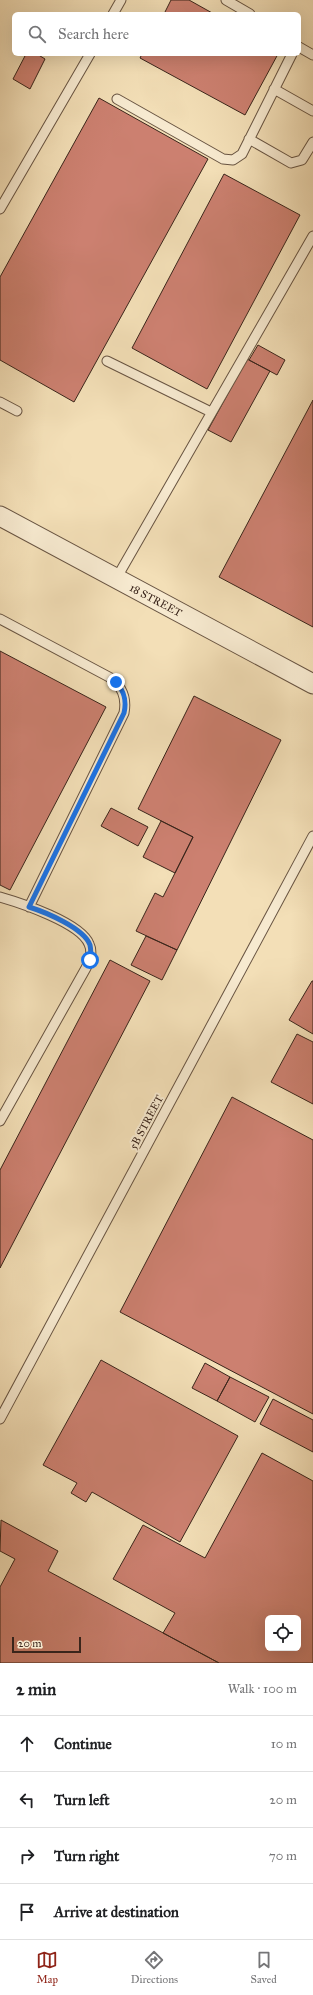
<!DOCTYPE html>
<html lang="en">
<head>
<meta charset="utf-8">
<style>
	body { margin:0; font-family:"IM FELL Great Primer",serif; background:#f2f2f2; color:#202124 }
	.controls { position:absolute; right:12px; bottom:12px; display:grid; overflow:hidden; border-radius:6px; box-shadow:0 4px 16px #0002 }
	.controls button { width:36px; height:36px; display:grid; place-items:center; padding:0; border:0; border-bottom:1px solid #e0e0e0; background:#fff; color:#202124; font:20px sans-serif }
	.scale { position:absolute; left:12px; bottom:10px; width:69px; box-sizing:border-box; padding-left:4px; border:2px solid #3a251b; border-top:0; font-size:11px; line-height:14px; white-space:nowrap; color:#3a251b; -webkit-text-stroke:3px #f7ead0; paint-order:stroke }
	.stop { position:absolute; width:12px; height:12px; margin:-9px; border:3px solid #1a73e8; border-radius:50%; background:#fff }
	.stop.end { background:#1a73e8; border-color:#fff; box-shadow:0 1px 4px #0008 }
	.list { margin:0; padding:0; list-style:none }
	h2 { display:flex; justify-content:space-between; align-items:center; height:52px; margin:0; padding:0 16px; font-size:17px }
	h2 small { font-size:13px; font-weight:400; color:#757577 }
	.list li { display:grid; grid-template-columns:26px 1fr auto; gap:12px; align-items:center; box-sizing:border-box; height:56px; padding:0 16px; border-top:1px solid #e0e0e0 }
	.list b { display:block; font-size:15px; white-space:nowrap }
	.list em { font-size:13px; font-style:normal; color:#757577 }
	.icon { flex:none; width:22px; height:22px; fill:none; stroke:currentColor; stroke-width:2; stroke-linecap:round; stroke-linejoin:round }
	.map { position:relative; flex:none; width:313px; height:1663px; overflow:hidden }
	.search { position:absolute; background:#fff; box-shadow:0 4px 16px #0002; left:12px; right:12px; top:12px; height:44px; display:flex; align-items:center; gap:10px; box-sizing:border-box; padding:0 14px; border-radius:6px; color:#757577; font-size:15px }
	.sheet { height:276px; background:#fff }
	nav { display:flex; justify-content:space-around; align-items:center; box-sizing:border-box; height:56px; border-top:1px solid #e0e0e0; background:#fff; font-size:11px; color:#757577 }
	nav a { display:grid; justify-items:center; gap:2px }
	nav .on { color:#8f2418 }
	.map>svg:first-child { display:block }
	.building { fill:#cc8070; stroke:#3a251b; fill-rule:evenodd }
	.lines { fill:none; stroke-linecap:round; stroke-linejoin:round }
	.lane-casing { stroke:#685442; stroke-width:11 }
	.street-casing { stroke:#685442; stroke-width:21 }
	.lane { stroke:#f7ead0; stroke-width:9 }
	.street { stroke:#f7ead0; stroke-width:19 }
	.route { stroke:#1a73e8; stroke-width:5 }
	.labels { text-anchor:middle; stroke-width:4; stroke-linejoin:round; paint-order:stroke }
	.street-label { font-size:11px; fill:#3a251b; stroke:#f7ead0 }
</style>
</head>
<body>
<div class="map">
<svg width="313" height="1663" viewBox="0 0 313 1663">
	<rect width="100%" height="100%" fill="#f3dfb7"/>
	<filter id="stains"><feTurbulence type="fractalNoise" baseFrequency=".005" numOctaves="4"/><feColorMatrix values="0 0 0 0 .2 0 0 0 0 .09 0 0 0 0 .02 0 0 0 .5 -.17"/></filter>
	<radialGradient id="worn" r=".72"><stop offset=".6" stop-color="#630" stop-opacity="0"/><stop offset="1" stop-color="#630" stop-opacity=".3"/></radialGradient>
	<path class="building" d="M171,0H189L214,14H164Z
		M26,54H37L45,59L30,89L13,79Z
		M142,54H278L245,115L140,58Z
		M99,98L208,159L74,402L0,360V277Z
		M224,174L300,215L207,389L132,348Z
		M258,345L285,360L277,375L249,360Z
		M247,359L270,371L231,442L208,430Z
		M313,400V627L219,577Z
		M0,651L106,707L10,890L0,885Z
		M194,696L281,740L177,950L136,931L155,893L163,897L193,837L138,809Z
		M111,808L148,827L138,846L101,826Z
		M161,821L193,837L175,873L143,857Z
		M146,936L177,950L162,980L131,965Z
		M110,960L150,981L0,1268V1170Z
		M312,981H313V1034L289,1020Z
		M297,1034L313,1042V1104L271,1082Z
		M232,1097L313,1140V1414L120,1312Z
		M101,1360L238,1436L180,1542L92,1492L86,1502L71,1493L77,1483L43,1465Z
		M205,1363L230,1377L217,1401L192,1388Z
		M230,1377L269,1397L255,1422L217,1401Z
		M273,1399L313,1420V1452L260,1424Z
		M262,1453L313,1481V1663H219L163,1633L175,1613L113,1579L143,1525L205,1558ZM268,1618H298V1648H268Z
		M1,1520L58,1551L48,1571L219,1663H0V1587L15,1559L0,1551Z"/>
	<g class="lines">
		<defs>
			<path id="lane" d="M226,0L250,14
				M113,14L121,0
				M299,47L313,55
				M274,89L313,111
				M117,99L223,159L233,160L242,154L292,54
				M249,139L291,163L302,160L313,142
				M0,209L90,54
				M107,361L211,412
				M0,402L17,411
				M116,579L313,236
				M0,619L109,677C122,686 127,697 124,713L29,907
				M0,897C21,903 81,923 89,944C93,952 90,960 86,968L0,1121
				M0,1419L313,836"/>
			<path id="street" d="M0,516L313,684"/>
		</defs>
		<use href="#lane" class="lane-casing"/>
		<use href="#street" class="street-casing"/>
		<use href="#lane" class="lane"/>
		<use href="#street" class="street"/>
	</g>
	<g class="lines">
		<path class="route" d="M90,960C91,955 91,950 90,945C84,928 45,912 29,907L124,713C127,700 124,691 116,682"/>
	</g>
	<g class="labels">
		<g class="street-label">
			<text transform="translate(156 600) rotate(28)" y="4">18 STREET</text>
			<text transform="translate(146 1122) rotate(-62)" y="4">5B STREET</text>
		</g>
	</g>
	<rect width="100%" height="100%" filter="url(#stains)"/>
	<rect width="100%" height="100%" fill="url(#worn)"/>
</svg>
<div class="controls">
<button><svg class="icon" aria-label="locate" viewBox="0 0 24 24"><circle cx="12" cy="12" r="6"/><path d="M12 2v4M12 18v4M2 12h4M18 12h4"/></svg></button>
</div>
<div class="scale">20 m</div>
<div class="stop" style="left:90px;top:960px"></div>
<div class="stop end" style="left:116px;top:682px"></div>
<div class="search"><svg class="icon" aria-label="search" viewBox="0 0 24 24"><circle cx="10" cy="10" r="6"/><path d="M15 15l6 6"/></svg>Search here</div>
</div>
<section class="sheet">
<h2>2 min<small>Walk · 100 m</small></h2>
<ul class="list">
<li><svg class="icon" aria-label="ahead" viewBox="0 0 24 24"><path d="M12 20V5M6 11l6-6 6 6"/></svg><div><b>Continue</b></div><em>10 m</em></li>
<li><svg class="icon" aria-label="left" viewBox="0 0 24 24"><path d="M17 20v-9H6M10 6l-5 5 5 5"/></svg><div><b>Turn left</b></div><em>20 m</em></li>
<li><svg class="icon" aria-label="right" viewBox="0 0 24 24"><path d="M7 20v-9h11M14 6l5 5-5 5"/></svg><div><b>Turn right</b></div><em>70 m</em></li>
<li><svg class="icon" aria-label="arrive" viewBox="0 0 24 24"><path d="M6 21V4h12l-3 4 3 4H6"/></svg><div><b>Arrive at destination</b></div></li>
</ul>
</section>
<nav>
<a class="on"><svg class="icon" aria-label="map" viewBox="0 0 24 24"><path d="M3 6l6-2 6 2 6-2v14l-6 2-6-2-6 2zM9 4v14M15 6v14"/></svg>Map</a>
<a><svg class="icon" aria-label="directions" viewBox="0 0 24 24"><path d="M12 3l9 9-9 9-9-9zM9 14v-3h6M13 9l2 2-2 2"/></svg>Directions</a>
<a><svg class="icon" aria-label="saved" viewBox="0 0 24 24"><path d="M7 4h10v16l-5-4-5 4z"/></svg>Saved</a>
</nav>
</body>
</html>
